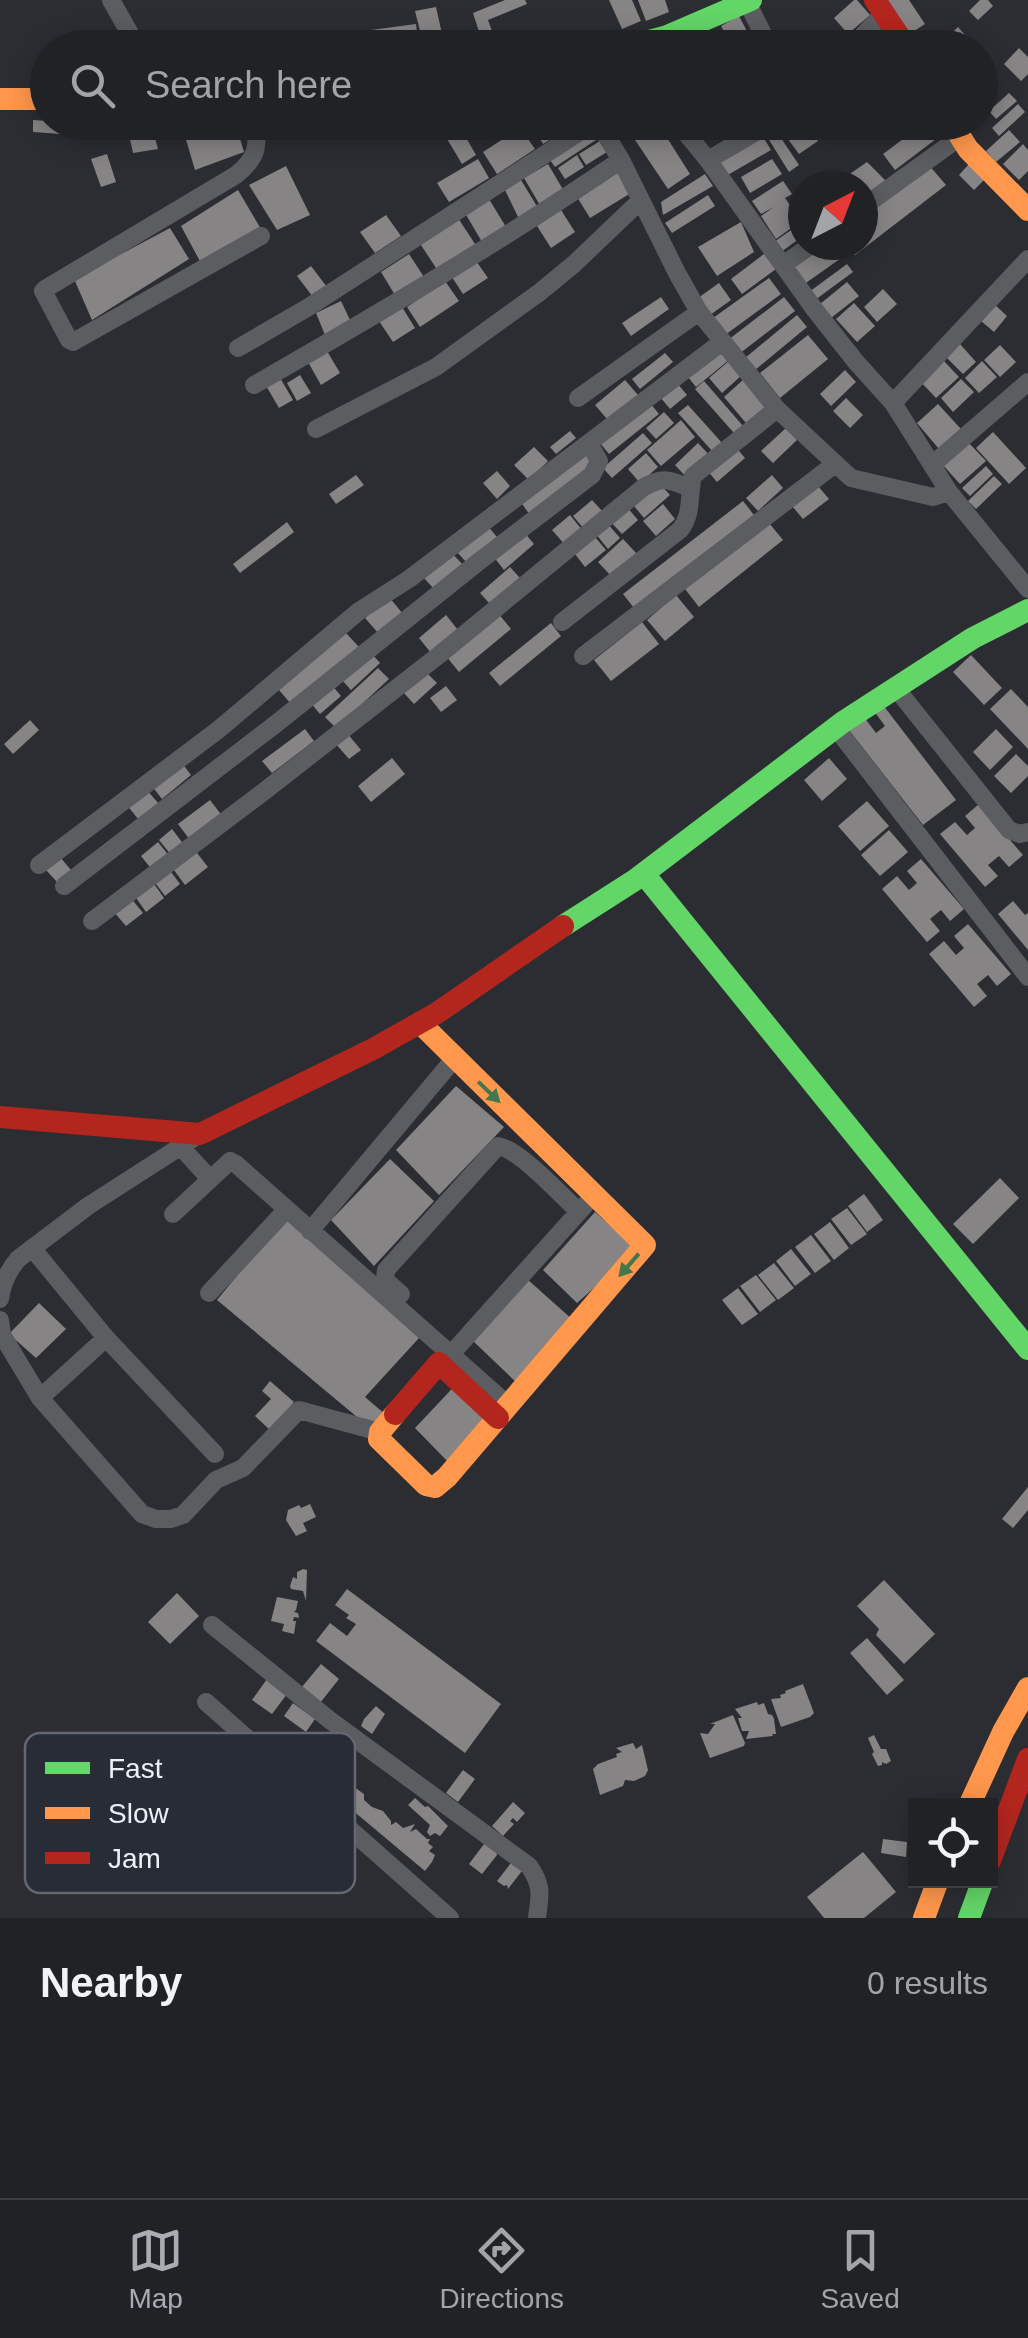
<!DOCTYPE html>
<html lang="en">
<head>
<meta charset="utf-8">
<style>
	body { margin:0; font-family:Helvetica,sans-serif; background:#2d2f32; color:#f1f3f6 }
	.controls { position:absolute; right:30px; bottom:30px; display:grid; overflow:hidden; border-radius:0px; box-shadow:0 5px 25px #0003 }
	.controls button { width:90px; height:90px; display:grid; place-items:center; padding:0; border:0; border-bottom:2px solid #3e3f43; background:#212226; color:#f1f3f6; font:50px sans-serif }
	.compass { position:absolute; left:788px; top:170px; width:90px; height:90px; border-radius:50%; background:#212226; box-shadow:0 5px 25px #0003; rotate:42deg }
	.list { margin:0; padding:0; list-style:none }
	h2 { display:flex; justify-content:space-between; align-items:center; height:130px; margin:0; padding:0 40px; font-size:42px }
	h2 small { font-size:32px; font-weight:400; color:#a2a4a7 }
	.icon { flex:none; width:55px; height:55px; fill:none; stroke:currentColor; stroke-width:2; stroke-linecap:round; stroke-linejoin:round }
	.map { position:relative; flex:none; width:1028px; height:1918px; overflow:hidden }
	.search { position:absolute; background:#212226; box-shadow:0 5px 25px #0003; left:30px; right:30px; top:30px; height:110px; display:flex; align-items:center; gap:25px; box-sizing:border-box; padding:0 35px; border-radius:55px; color:#a2a4a7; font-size:38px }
	.sheet { height:280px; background:#212226 }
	nav { display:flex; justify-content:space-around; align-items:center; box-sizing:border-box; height:140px; border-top:2px solid #3e3f43; background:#212226; font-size:28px; color:#a2a4a7 }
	nav a { display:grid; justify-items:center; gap:5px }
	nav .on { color:#a9acb2 }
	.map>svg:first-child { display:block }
	.building { fill:#868484 }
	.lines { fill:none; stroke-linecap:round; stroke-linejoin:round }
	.street { stroke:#5c5d61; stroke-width:18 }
	.fast { stroke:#63d668; stroke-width:22 }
	.slow { stroke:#ff974d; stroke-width:22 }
	.jam { stroke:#b3261e; stroke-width:22 }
	.oneway { fill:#43784c }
	.key { fill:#282c36; stroke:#636770; stroke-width:2.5 }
	.key-label { font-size:28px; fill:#edf0f7 }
</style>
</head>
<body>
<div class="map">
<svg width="1028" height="1918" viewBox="0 0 1028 1918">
	<rect width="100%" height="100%" fill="#2c2d32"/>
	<path class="building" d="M505,0H525L527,4L488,20L493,34L481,38L473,13Z
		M609,0H632L641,21L622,29Z
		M638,0H665L669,12L646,21Z
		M854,0H857L870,15L848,34L834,18Z
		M884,0H909L925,24L908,35Z
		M980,0H988L993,6L978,20L969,11Z
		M436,7L442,34L422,39L415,11Z
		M739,16L750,37L732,46L721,26Z
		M416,24L418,40L343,48L341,34Z
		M958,27L973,44L970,48H937Z
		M879,29L895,48H859Z
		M1019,48L1028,57V74L1021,81L1004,64Z
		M1009,93L1017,101L996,119L989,111Z
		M1018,104L1025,112L999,136L992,128Z
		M33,120L62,122L61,134L33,132Z
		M213,122H235L244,152L195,170L184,133Z
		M437,122H457L476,155L462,164Z
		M530,122H562L566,130L543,144Z
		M647,122H657L690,174L668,189L631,134Z
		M805,122L818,141L799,154L785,135Z
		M926,122H930L940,136L895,170L883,154Z
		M151,123L158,149L133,153L128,130Z
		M520,128L535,149L497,174L483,152Z
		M775,129L799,165L789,172L766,135Z
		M1009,130L1020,142L996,162L986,151Z
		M594,131L599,138L555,167L550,160Z
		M762,135L771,150L726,176L717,160Z
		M600,141L607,152L586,165L579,154Z
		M1023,144L1028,150V171L1019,180L1003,164Z
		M107,154L116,182L101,187L91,159Z
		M577,155L584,167L565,179L558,168Z
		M478,159L489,178L449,202L437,183Z
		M772,159L782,174L750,193L741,177Z
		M867,162L888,183L863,201V185H834Z
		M548,164L565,193L541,207L524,178Z
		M928,164L946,185L855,255L849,245H863V212Z
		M969,164L985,179L974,190L959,175Z
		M286,166L310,215L277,230L249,185Z
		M617,172L631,193L590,218L577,197Z
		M705,174L713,186L663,215L661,202Z
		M521,180L538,208L519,219L505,190Z
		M783,181L792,194L785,198L801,221L776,239L761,216L774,207L761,214L752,201Z
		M238,190L261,229L202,265L181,226Z
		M708,195L715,206L672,233L665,223Z
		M489,199L506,227L482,242L465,213Z
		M561,210L575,232L551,248L537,226Z
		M386,215L401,236L375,253L360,232Z
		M456,215L477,247L438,271L417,239Z
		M741,222L754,252L717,276L698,247Z
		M801,223L803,236L781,252L774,242Z
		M170,228L189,259L92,320L74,279Z
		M826,245H837L844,256L803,285L792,269Z
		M409,254L424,277L395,295L381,272Z
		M764,254L776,269L742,294L731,279Z
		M474,258L488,278L463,294L450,274Z
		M847,264L853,272L815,300L809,292Z
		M311,266L327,287L313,297L297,276Z
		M769,278L781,294L725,335L713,318Z
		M445,281L459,301L420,327L407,307Z
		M847,282L859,296L831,318L820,304Z
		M719,283L731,300L710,315L698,298Z
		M883,289L897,304L877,322L864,307Z
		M661,297L669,309L631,336L622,323Z
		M784,297L795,311L739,354L728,340Z
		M341,301L351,322L325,335L316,313Z
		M854,303L875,326L857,342L836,319Z
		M994,304L1007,316L994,332L980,320Z
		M402,307L415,328L393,342L379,321Z
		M797,315L807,327L755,370L745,358Z
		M808,335L828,359L780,398L760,373Z
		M960,344L976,362L963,374L946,357Z
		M1000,345L1016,362L1000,377L984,360Z
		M721,350L729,360L696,387L688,377Z
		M327,351L340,373L321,385L308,362Z
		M665,353L673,362L640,389L632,379Z
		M941,358L959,377L936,398L918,379Z
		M729,361L742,375L722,393L709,378Z
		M982,361L997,377L979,393L965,378Z
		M845,370L856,382L831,406L820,394Z
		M300,375L311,393L297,401L287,383Z
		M279,376L293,400L279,408L265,384Z
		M744,379L766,406L746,423L724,397Z
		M961,379L974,392L953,412L941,398Z
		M625,380L638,395L607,419L595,405Z
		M704,381L743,426L734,433L695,389Z
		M677,383L687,395L670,409L660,397Z
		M846,398L863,415L850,428L833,411Z
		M650,403L659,414L609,454L600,443Z
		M938,404L961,429L939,449L917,423Z
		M688,405L723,444L713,452L678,413Z
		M664,412L674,423L656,439L646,428Z
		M681,420L695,437L661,466L647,450Z
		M786,428L797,440L773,463L761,451Z
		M570,431L576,438L556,454L550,447Z
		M993,432L1026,468L1009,484L976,448Z
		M643,433L652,443L612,478L603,468Z
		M967,441L986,461L960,484L942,464Z
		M698,443L710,456L687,478L675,465Z
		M734,445L745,458L717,482L706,469Z
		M534,447L548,461L529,480L514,465Z
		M584,450L594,464L530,515L520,501Z
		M646,453L658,467L640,483L628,469Z
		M986,466L993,474L970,496L962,488Z
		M497,471L510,486L497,499L483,483Z
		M356,475L364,485L336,504L329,494Z
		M772,475L783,488L758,511L746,498Z
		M994,476L1002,484L976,509L968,501Z
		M659,483L670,495L644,518L634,506Z
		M818,486L829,499L803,519L792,506Z
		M592,500L604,513L585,530L573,516Z
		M743,501L754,515L634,608L623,594Z
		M663,504L675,519L656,536L643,521Z
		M626,506L638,520L622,534L609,520Z
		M570,515L583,531L566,546L552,530Z
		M287,522L294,532L240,573L233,564Z
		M607,523L620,538L608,549L595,533Z
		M769,523L783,540L699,607L685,589Z
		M486,524L497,537L468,564L456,551Z
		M523,531L534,544L504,570L493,556Z
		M595,537L606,550L585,567L575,554Z
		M623,539L637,554L612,577L598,562Z
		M450,551L463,565L435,590L422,576Z
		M510,567L520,578L490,604L480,593Z
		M676,595L694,617L665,641L647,620Z
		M389,597L403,614L379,634L365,618Z
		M498,613L511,629L459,672L446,656Z
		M446,615L458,630L431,653L419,638Z
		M642,622L659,644L611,681L594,660Z
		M551,623L561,636L500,686L489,673Z
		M346,633L359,647L291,704L279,690Z
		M371,653L380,663L351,690L341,679Z
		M971,655L1002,688L984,705L953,672Z
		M378,668L389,679L336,728L325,717Z
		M425,671L437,683L414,704L403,692Z
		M331,684L341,696L320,714L310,702Z
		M446,686L457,700L441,712L430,698Z
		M1011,689L1028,707V749L990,709Z
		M883,705L956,800L923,825L845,725L861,713L876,733L885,726L874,711Z
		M30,720L39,730L13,754L4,744Z
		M305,729L314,741L272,773L262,761Z
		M996,729L1013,747L990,770L973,752Z
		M347,733L361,750L349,759L335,743Z
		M1016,754L1028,766V776L1011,793L994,776Z
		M392,758L405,774L371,802L358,786Z
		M829,758L847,779L822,801L804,780Z
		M181,762L191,775L162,799L151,785Z
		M145,788L159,804L139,820L126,804Z
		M210,800L223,817L190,840L178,824Z
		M867,801L889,826L860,851L838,826Z
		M979,804L1023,855L1009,867L999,856L988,865L998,876L985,887L940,834L955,822L967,835L975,828L965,816Z
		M172,829L185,846L172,856L159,840Z
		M889,830L908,852L880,876L861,855Z
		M158,842L170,857L153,871L141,856Z
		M194,849L208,867L185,885L171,866Z
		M60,857L71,870L57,882L46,870Z
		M921,859L964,909L950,921L941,910L930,919L940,931L927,942L882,889L897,876L909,890L917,883L907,871Z
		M168,868L180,884L165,896L153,880Z
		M152,881L164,898L146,912L134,895Z
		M130,897L143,913L126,926L113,911Z
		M1013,901L1025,915L1028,913V950L998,914Z
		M968,924L1011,974L997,986L988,975L977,984L987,996L974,1007L929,954L944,941L956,955L964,948L954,936Z
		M456,1086L504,1127L439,1195L396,1150Z
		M390,1159L434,1201L374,1266L331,1220Z
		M1000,1178L1019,1198L973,1244L953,1224Z
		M864,1194L883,1220L867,1232L848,1206Z
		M847,1208L867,1234L851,1245L831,1219Z
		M595,1212L637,1250L577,1303L543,1270Z
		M287,1215L288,1219L419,1338L365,1397L386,1415L380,1423L357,1417L217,1300Z
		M830,1222L849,1248L834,1260L814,1234Z
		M811,1235L831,1261L815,1273L795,1247Z
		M791,1249L811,1274L795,1286L776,1261Z
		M774,1263L794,1288L778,1300L758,1275Z
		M756,1275L776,1300L760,1312L740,1286Z
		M527,1279L573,1320L518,1384L472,1340Z
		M738,1288L758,1314L742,1325L722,1300Z
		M39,1303L66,1329L36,1358L9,1334Z
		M464,1376L503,1412L452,1466L415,1428Z
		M270,1381L294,1402L270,1430L255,1416L271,1399L262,1391Z
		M1028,1487V1510L1013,1528L1002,1519Z
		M310,1504L316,1517L303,1523L307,1531L296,1536L286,1520L288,1510L299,1505L301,1508Z
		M303,1569L307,1570L306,1601L303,1591L291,1589L290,1586L293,1577L297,1579V1572Z
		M884,1580L935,1634L904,1664L876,1635L879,1629L857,1606Z
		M347,1589L501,1704L465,1753L316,1641L330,1623L347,1636L356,1624L346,1618L349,1615L335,1605Z
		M177,1593L199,1616L170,1644L148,1622Z
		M277,1597L298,1601L296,1610L294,1612L298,1613L299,1618L294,1617L293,1621H296L294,1634L282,1631L284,1624L271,1621Z
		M867,1638L904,1680L887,1695L850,1653Z
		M321,1664L339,1679L320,1703L301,1688Z
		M267,1679L287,1694L272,1714L252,1700Z
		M803,1684L814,1713L810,1717L781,1727L771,1699L781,1698L780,1695L786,1693L785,1691Z
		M757,1702L758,1705L764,1703L768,1714L772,1715L774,1719L776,1734H772L773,1736L746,1739L749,1731H742L738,1718H742L735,1709Z
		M293,1703L315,1719L306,1732L284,1716Z
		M376,1706L385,1714L372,1734L361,1726L364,1719Z
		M733,1715L745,1743L744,1746L710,1758L700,1733L708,1734L715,1724H710Z
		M874,1735L881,1749H886L891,1761L886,1764L882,1762V1765L878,1766L872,1754L874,1752L868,1738Z
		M633,1743L636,1749L642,1745L648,1770L645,1776L634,1781L625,1780L623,1786L600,1795L593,1769L598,1764L617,1757L616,1754L622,1752L616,1748Z
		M463,1770L475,1779L458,1802L446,1793Z
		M351,1785L364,1794V1800L372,1807L383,1811L391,1821V1825L396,1822L403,1828L415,1824L410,1832L416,1829L427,1839H430L428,1843L433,1847L429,1851L435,1855L432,1862L425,1871L339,1799Z
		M415,1798L425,1807L428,1806L448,1826L440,1836L435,1833L430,1836L427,1832L430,1825L408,1805Z
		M513,1802L525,1813L517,1822L513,1818L510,1821L514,1824L503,1836L492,1826Z
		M883,1839L907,1842L906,1857L881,1853Z
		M487,1840L496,1851L497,1855L482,1874L469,1864Z
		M863,1852L896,1892L864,1918H824L807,1897Z
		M514,1859L525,1867L508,1889L507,1885L504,1886L497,1881Z"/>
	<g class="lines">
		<path class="street" d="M111,0L138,48
			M747,2L770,48
			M851,48L884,13
			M256,122C258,148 257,158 236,175L45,289L43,291L69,340L73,342L261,236
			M598,122L621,160L677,273L699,312L777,409L851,478L933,497L949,492
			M677,122L708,160L815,310L856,362L893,403L949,492L1028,589
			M708,160L773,122
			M863,207L960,137
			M783,265L811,245
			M238,348L307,308L595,122
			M254,385C378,314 502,241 621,160
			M578,398L699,312
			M893,403L1028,259
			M316,429L436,367L540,292L574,264L640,201
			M933,464L1028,382
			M562,622L680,530C693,514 688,496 693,476L777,409
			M583,656L835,464
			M895,687L1009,830L1020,834L1028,832
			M836,728L1028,977
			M39,865L218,730L359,611L409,579L722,342
			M64,886L277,723L477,563L592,475L599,461L589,443
			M92,921L262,793L439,655L644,487C664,476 669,480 690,488
			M181,1147L210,1179
			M173,1214L230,1161L236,1164L508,1405
			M310,1231L454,1059
			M32,1248L106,1338L215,1454
			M209,1293L287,1209
			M401,1294L385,1280L386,1270L498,1146C520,1150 561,1195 579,1212
			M0,1299C2,1283 8,1271 18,1259L88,1206L200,1134
			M0,1320L2,1335L40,1398L142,1514L156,1519H171L183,1515L216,1480L243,1468L299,1410L380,1432
			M452,1353L585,1205
			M40,1398L106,1338
			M212,1625L331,1721L529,1866C543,1886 540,1895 537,1918
			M206,1702L450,1918"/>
		<path class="fast" d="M623,48L667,36L751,0
			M644,874L1028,1349
			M563,926L635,880L843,722L973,638L1028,610
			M969,1918L983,1880"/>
		<path class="slow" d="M0,99H48
			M951,122L968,149L1028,210
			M395,1414L380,1432L379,1439L426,1485L435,1487L447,1477L645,1245L420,1023
			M969,1806L1003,1732L1028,1688
			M924,1918L938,1880"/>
		<path class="jam" d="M875,0L907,48
			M0,1117L200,1134L375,1048L437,1013L563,926
			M395,1414L439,1363L498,1418
			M990,1861L1028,1759"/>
	</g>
	<defs><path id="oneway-solid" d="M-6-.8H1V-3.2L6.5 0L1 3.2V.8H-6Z" transform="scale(2.5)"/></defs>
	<g class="oneway">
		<use href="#oneway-solid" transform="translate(489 1092) rotate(44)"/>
		<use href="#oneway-solid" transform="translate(629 1265) rotate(131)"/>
	</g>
	<rect x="25" y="1733" width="330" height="160" rx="15" class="key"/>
	<rect x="45" y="1762" width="45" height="12" fill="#63d668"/>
	<rect x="45" y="1807" width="45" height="12" fill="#ff974d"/>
	<rect x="45" y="1852" width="45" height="12" fill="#b3261e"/>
	<g class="key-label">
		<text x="108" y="1778">Fast</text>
		<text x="108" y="1823">Slow</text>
		<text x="108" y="1868">Jam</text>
	</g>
</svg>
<div class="controls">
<button><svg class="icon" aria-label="locate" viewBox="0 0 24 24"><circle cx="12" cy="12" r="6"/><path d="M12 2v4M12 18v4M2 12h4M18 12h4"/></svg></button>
</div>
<svg class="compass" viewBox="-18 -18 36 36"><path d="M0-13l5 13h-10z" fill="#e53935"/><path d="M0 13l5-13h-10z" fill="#a2a4a7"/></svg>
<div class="search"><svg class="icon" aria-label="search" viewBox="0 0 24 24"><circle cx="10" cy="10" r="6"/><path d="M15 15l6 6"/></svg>Search here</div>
</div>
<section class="sheet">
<h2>Nearby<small>0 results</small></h2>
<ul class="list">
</ul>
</section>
<nav>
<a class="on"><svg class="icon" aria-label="map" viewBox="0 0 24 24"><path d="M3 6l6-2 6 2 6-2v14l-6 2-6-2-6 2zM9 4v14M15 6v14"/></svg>Map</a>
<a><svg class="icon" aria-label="directions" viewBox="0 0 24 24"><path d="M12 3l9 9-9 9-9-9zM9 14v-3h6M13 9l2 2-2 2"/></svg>Directions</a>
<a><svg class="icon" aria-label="saved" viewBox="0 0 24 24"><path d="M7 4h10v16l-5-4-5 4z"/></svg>Saved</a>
</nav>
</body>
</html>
